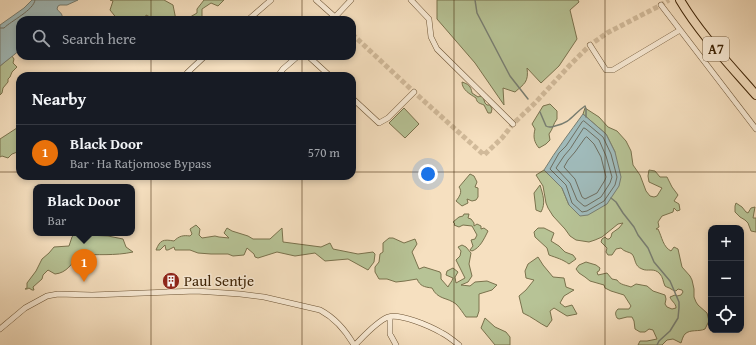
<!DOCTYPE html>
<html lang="en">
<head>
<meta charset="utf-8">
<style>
	body { margin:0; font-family:"Gentium Book Plus",serif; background:#242831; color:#f1f3f6 }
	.controls { position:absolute; right:12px; bottom:12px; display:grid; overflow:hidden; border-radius:8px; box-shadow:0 2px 6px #0003 }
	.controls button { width:36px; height:36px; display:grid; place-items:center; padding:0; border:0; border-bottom:1px solid #363941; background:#171b24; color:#f1f3f6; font:20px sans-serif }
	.you { position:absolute; left:428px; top:174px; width:14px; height:14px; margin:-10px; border:3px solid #fff; border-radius:50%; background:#1a73e8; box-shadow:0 0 0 6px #1a73e833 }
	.badge { display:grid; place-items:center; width:26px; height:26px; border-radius:50%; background:#0f766e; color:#fff; font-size:13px; font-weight:700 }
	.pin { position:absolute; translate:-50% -33px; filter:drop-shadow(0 1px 2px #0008) }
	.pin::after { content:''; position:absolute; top:21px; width:14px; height:12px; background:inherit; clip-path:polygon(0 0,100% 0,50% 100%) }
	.popup { position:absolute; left:33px; top:184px; width:102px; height:52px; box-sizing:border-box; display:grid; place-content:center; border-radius:8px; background:#171b24; filter:drop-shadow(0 1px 3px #0005); font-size:13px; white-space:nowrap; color:#9ea1a6 }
	.popup b { font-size:15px; color:#f1f3f6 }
	.popup::after { content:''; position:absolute; left:50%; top:100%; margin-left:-8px; border:8px solid transparent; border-top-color:#171b24 }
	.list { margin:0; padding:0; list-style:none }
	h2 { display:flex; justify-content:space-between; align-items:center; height:52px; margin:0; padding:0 16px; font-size:17px }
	h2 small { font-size:13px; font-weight:400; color:#9ea1a6 }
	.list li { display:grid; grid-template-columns:26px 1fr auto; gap:12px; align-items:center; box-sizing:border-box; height:56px; padding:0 16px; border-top:1px solid #363941 }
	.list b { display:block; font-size:15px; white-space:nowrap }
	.list p { margin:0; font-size:13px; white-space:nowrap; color:#9ea1a6 }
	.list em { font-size:13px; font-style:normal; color:#9ea1a6 }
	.icon { flex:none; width:22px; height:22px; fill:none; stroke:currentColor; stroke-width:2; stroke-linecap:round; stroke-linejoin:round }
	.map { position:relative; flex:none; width:756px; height:345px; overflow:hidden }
	.search { position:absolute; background:#171b24; box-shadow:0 2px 6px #0003; left:16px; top:16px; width:340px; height:44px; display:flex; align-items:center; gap:10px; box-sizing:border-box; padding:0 14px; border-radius:12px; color:#9ea1a6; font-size:15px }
	.panel { position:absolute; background:#171b24; box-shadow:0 2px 6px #0003; left:16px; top:72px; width:340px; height:108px; border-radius:12px }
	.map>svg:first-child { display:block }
	.green { fill:#b7c396; stroke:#7a724d }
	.water { fill:#a0bbbb; stroke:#787e72 }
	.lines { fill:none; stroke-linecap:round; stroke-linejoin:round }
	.shore { stroke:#6e6e60; stroke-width:1 }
	.stream { stroke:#787e72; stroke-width:1.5 }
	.minor-tunnel { stroke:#d1ba9a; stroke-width:5; stroke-dasharray:5 2.5; stroke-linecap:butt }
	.minor-casing { stroke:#6b5233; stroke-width:6 }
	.primary-casing { stroke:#3d2204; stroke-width:10 }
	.minor { stroke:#f9ebd6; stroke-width:5 }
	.primary { stroke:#f6e0c0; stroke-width:8 }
	.grid { fill:none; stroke:#3d2204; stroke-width:1; stroke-opacity:0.55 }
	.labels { text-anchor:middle; stroke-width:3; stroke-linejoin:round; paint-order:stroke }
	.shield { fill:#f9ebd6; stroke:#755e43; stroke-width:1 }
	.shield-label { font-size:14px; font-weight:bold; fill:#3d2204 }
	.poi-label { font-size:15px; fill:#3d2204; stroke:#f9ebd6; text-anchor:start }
</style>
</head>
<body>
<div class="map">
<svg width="756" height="345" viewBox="0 0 756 345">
	<rect width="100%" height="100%" fill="#f6e0c0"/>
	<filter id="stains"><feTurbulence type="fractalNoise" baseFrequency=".005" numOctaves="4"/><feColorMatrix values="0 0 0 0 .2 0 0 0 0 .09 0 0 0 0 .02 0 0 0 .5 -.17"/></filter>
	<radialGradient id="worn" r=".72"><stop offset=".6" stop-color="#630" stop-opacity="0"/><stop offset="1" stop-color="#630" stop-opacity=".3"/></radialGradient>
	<path class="green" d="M110,0H164L173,5L176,20H153L154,19L146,15L145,20H118L110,10L113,1Z
		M204,0H224L218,6L211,3L202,9V20H185L197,13V9Z
		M437,0H578L579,2L570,10L577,39L559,66L541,83L527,68C529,82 524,84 515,92L503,88L504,105L475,63L437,19Z
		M12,56L14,59L13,63L17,67L12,72L10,77L8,79V82L3,88L2,93L0,95V66Z
		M462,82C468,84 471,86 472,93L478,97L480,96L483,97L485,103L487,105H490L492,109L491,113H488L484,105C479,103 477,103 476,98C470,94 462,90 462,82Z
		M550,104L557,111V119C553,124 553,129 549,134L550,140L546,144L539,148C534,142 533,137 535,129L532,124L543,106Z
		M404,108L419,124L405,138L389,123Z
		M585,108L599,117L608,127L617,131L626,141L631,151L633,165L640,175L646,191L650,196L654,197L657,196L662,188L649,182L648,176L649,170L655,171L660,177H667L672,187L678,195L674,201L679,204L680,210L677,211L674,208L673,212L662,216L658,222L659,227L656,229H658C662,237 663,247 671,251L674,247L678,249L682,267L690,276L692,280L694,289V297L696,302L698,305L707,313L709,321L705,329C699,332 690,329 685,334C683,336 682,340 681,343L673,339L667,340L662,345H638L640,341H647L657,339L653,330L649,329L645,332H640L635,329L634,321L632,317H627L619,319L617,318C615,314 615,312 618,309H629L631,306L624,295L611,291L605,288L604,285L590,281L585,277L579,273L576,269L579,265L586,262L596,265L600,268L599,271L597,272L598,275L607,273L612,279L617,280C620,285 626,285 631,287L636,284L647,286L653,291L665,295L666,299L665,304L667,307L672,309L676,308C676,303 671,301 670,297L675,295L677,296L681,295L683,292L682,290L678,289L676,291C671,290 675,291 671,289C670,288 666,287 665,286C663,282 663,277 660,274C654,267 648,272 642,269C634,266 636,259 632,254C630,252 624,252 621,248L616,249L612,255H608L606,252L607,248L601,242L602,239L605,237L607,239H609L611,237L612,233L619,228L623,223L618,224L602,237L595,240L589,242L576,240L570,236L565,229L553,216L548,208L546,203L543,186L536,175L544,170L562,188L569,205L580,216L615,152L606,134L583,114Z
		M20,126V151L12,154L8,158L2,156L0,157V139Z
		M470,174L474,176L477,182L475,187L478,188V197L476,200L472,201L467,199L468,203L462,206L456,201C459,197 463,192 459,187Z
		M540,185C543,195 546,203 541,212L536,210L534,193Z
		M736,203L742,207L746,212L748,213L751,208L755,207L753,218H756V232L751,231L748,223L745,220L740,217L735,212V206Z
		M464,214H469L468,218L471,219L474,223V226L477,224L481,226V229L484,228L488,231C484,239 480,248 472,251L470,250L473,246L471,240L475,239L477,235L472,226L463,225L459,227L454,225L455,224L453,222L459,217L463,216Z
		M196,225L200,229L199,235L202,238L215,236L219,237L229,238L224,233L227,228L232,231L248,236L253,239H270L282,228L283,242L321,247L330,243L333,249L358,254L373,252L375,254L374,262L368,270L348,259L325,261L315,253L295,256L277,252L258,258L255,257L254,254L247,248L244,255L233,256L228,254H211L198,253L190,250H175L174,247L168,250H166L165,245L160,250H156C160,240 163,239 174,241C179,236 183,235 190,236L192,234L190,229Z
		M538,228H544L554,233L551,241L559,246L565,252L573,255L576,259L569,264C562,259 557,258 549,255L547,248L535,237L534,232Z
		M75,233H84L87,235L108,236L123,239L126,247L133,252C115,256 97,254 79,255C72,263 67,273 55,274L48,270L43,275L42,279L33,287L34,290H32L29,288L27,289H25L27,288V283L36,271L42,259L49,253L54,247L69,246L72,237Z
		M389,238H393L404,243L415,239L417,244L412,252L419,269L424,267L440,272L441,274V279L448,287C449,284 452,282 453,278L446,275L447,271L453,268L458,272L455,277L456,283L465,278L456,260L460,256L461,251L458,247L462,245L466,247L471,253L469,264L472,276L468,282L461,285L470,286L475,282L487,281L497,285L492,290L479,294V311L477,317H466C463,313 460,308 456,304C447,297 438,300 432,288C424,287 420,286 417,279L405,281L396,282L387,279H379L375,272V267L379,262L380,254L383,252V243Z
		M538,257L543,265L553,277L564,278L566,287L574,290L564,296L560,303L565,307L572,305L577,314L567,316L554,308L550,311L552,320L547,327C539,323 532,317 523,313L519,296L526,290L534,280L526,278L525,271L528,264Z
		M485,318L495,327L506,332L510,337V345H495L481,328Z"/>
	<path class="water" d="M32,0H78L67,5H60L58,6L57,9C60,13 65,15 60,20H20V50L0,66V25L24,8Z
		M583,114L606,134L615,152L621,177L619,186L607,204L588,215L580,216L569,205L562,188L544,170C556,150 570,132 583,114Z"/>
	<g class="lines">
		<path class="shore" d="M0,28H4C11,21 34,10 35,0
			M584,121L603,137L611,154L617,177L615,185L604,201L587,211L582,212L572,203L566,185L550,169L559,153L566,146L582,122Z
			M584,128L586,129L599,140L606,156L612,177L610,183L601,197L586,206H584L577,200L570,183L556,168L564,156L570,149Z
			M587,137L594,144L601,157L606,177L605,180L597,193L585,199L582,197L575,179L564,167L568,160L575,152L585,138Z"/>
		<path class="stream" d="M475,0L477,13L510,76L528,99
			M540,112L546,126C549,128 551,127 555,126C571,123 573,114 585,106L586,109V117
			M611,198L616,202L623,213L634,227L638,235L648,248L654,262L670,281L679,302V308L678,318L670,331L659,341L657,345"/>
		<path class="minor-tunnel" d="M352,34L414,92L484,155L502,138L513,124L535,103L570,65L590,45L607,33L661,5L669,0"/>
		<defs>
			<path id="minor" d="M316,0L335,17L332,20
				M411,0L429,19L431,37L437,49L513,124
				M661,5L756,129
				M335,17L351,0
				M248,20L271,0
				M590,45L606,70H613L680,30
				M308,56L330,76
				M190,76L187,73L205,56
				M278,76L283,69L298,56
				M352,98L379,123L388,118L414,92
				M390,317V334L396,345
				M0,329L25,308L47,296L58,294L92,295L196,291L240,294L264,297L320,310C335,318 346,331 354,345
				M355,345C364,336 376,322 388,317C400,313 430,326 442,333C448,336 454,341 459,345"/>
			<path id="primary" d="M680,0C700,34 730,65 756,95"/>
		</defs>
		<use href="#minor" class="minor-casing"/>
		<use href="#primary" class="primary-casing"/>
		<use href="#minor" class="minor"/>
		<use href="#primary" class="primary"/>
	</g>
	<path class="grid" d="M151,0V20M302,0V20M454,0V345M605,0V345M151,56V76M302,56V76M0,172H20M352,172H756M151,176V345M302,176V345"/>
	<defs>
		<symbol id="building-disc" viewBox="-11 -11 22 22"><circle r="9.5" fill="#8f2418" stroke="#f9ebd6"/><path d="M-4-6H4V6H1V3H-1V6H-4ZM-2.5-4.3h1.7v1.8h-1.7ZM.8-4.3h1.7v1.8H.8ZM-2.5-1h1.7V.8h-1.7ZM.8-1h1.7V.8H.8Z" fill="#fff"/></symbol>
	</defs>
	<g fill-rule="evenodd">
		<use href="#building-disc" x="161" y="271" width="20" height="20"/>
	</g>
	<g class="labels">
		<rect class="shield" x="703" y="37" width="26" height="24" rx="3"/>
		<g class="shield-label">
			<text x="716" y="54">A7</text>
		</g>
		<g class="poi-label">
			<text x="184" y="286">Paul Sentje</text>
		</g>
	</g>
	<rect width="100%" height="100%" filter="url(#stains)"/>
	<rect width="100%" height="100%" fill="url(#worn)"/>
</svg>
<div class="controls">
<button>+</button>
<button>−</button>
<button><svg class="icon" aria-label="locate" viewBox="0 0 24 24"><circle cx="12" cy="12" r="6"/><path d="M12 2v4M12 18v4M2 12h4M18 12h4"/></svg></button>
</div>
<div class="you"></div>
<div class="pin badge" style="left:84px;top:282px;background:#e8710a">1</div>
<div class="popup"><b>Black Door</b>Bar</div>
<div class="search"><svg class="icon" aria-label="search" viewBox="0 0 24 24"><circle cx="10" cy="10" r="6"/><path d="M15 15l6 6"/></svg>Search here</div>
<section class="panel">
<h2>Nearby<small></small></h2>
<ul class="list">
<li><span class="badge" style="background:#e8710a">1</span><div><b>Black Door</b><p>Bar · Ha Ratjomose Bypass</p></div><em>570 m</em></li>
</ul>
</section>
</div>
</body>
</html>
